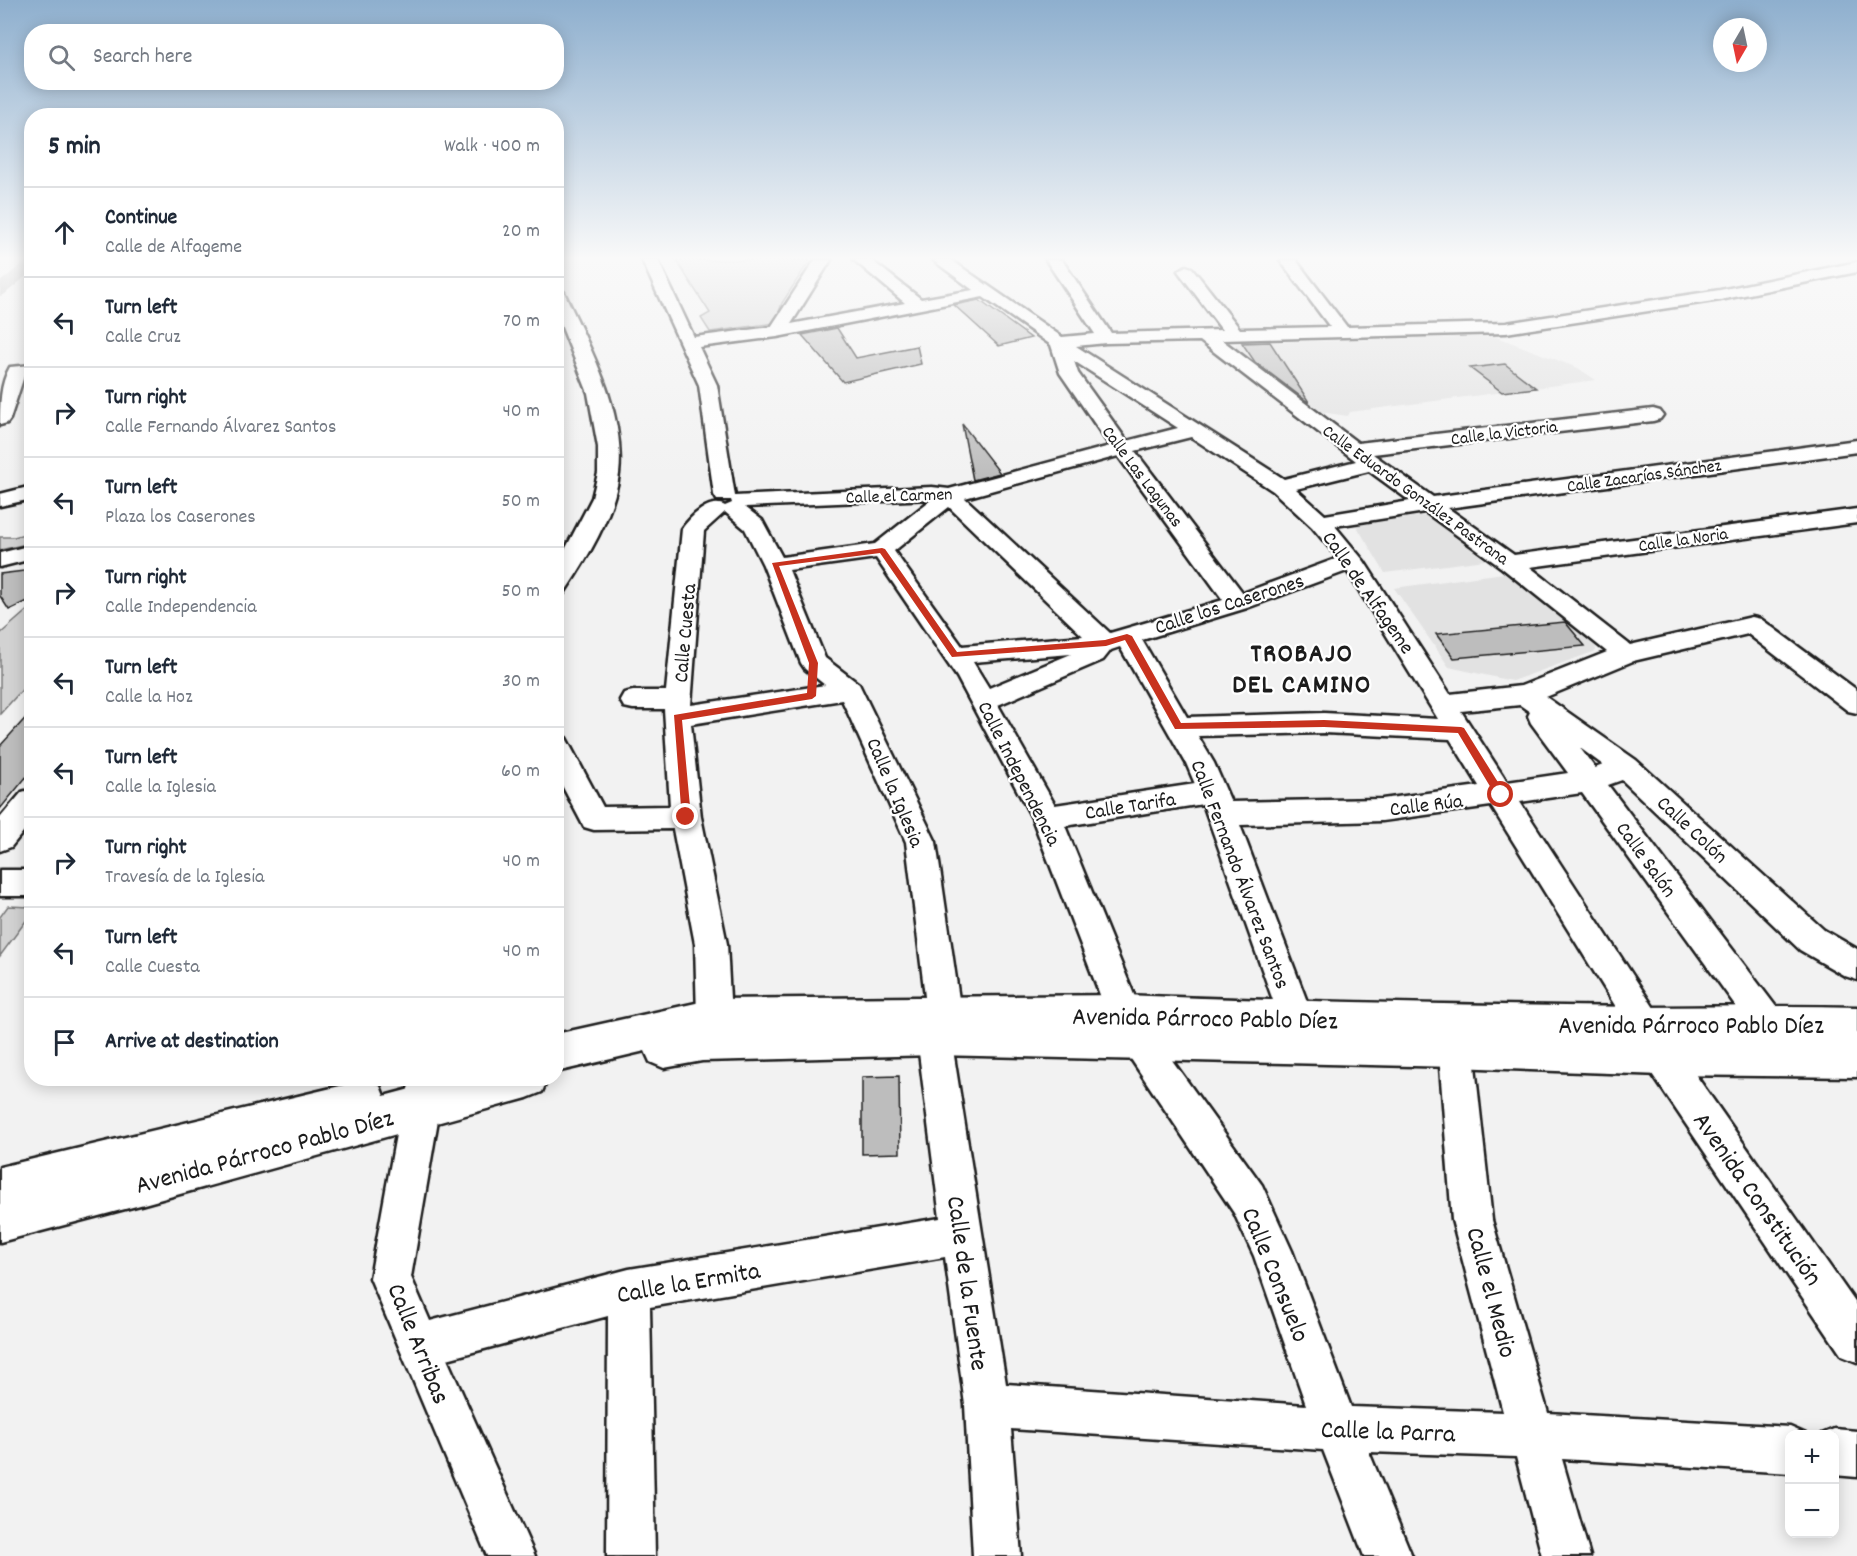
<!DOCTYPE html>
<html lang="en">
<head>
<meta charset="utf-8">
<style>
	body { margin:0; font-family:Dekko,sans-serif; background:#f2f2f3; color:#1f2937 }
	.controls { position:absolute; right:18px; bottom:18px; display:grid; overflow:hidden; border-radius:12px; box-shadow:0 3px 15px #0003 }
	.controls button { width:54px; height:54px; display:grid; place-items:center; padding:0; border:0; border-bottom:2px solid #e0e1e3; background:#fff; color:#1f2937; font:30px sans-serif }
	.compass { position:absolute; left:1713px; top:18px; width:54px; height:54px; border-radius:50%; background:#fff; box-shadow:0 3px 15px #0003; rotate:189deg }
	.stop { position:absolute; width:18px; height:18px; margin:-14px; border:4px solid #c8321e; border-radius:50%; background:#fff }
	.stop.end { background:#c8321e; border-color:#fff; box-shadow:0 2px 6px #0008 }
	.list { margin:0; padding:0; list-style:none }
	h2 { display:flex; justify-content:space-between; align-items:center; height:78px; margin:0; padding:0 24px; font-size:26px }
	h2 small { font-size:20px; font-weight:400; color:#747a83 }
	.list li { display:grid; grid-template-columns:39px 1fr auto; gap:18px; align-items:center; box-sizing:border-box; height:90px; padding:0 24px; border-top:2px solid #e0e1e3 }
	.list b { display:block; font-size:22px; white-space:nowrap }
	.list p { margin:0; font-size:20px; white-space:nowrap; color:#747a83 }
	.list em { font-size:20px; font-style:normal; color:#747a83 }
	.icon { flex:none; width:33px; height:33px; fill:none; stroke:currentColor; stroke-width:2; stroke-linecap:round; stroke-linejoin:round }
	.map { position:relative; flex:none; width:1857px; height:1556px; overflow:hidden }
	.search { position:absolute; background:#fff; box-shadow:0 3px 15px #0003; left:24px; top:24px; width:540px; height:66px; display:flex; align-items:center; gap:15px; box-sizing:border-box; padding:0 21px; border-radius:24px; color:#747a83; font-size:22px }
	.panel { position:absolute; background:#fff; box-shadow:0 3px 15px #0003; left:24px; top:108px; width:540px; height:978px; border-radius:24px }
	.map>svg:first-child { display:block }
	.built { fill:#e2e2e2 }
	.green { fill:#d2d2d2; stroke:#777; stroke-width:1.5 }
	.lines { fill:none; stroke-linecap:round; stroke-linejoin:round }
	.canal { fill:#a8a8a8; fill-rule:evenodd }
	.building { fill:#bdbdbd; stroke:#1c1c1c; stroke-width:1.5 }
	.minor-casing { stroke:#1c1c1c; stroke-width:5 }
	.major-casing { stroke:#1c1c1c; stroke-width:5 }
	.minor { fill:#fff; fill-rule:evenodd }
	.major { fill:#fff; fill-rule:evenodd }
	.route { fill:#c8321e }
	.labels { text-anchor:middle; stroke-width:4.5; stroke-linejoin:round; paint-order:stroke }
	.far-street-label { font-size:18px; fill:#1c1c1c; stroke:#fff }
	.street-label { font-size:21px; fill:#1c1c1c; stroke:#fff }
	.near-street-label { font-size:26px; fill:#1c1c1c; stroke:#fff }
	.district-label { font-size:27px; font-weight:bold; letter-spacing:1.5px; fill:#1c1c1c; stroke:#fff }
</style>
</head>
<body>
<div class="map">
<svg width="1857" height="1556" viewBox="0 0 1857 1556">
	<rect width="100%" height="100%" fill="#f2f2f2"/>
	<filter id="ink" filterUnits="userSpaceOnUse"><feTurbulence type="fractalNoise" baseFrequency=".0167" numOctaves="2"/><feDisplacementMap in="SourceGraphic" scale="12" xChannelSelector="R" yChannelSelector="G"/><feConvolveMatrix kernelMatrix="1 2 1 2 8 2 1 2 1" color-interpolation-filters="sRGB"/></filter>
	<g filter="url(#ink)">
		<path class="built" d="M1494,336L1578,368L1596,380L1350,412L1348,416L1320,412L1235,351L1233,346L1238,343Z
			M1427,515L1485,560L1385,573L1356,525Z
			M1504,573L1595,641L1596,651L1512,681L1449,667L1394,588Z"/>
		<path class="green" d="M676,260H810L782,303L775,323L710,332L701,318L710,313Z
			M31,532V543L0,550V537H14Z
			M31,607V680L0,714V634Z
			M8,906L31,907V914L0,956V917Z"/>
		<g class="lines">
			<path class="canal" d="M27,260H32V271L5,294L0,296V282Z"/>
		</g>
		<path class="building" d="M979,300L1031,338L999,346L954,305Z
			M837,328L856,358L917,346L921,364L843,382L802,335Z
			M1270,342L1309,402H1308L1255,362L1242,343Z
			M1505,364L1536,388L1502,392L1470,368Z
			M962,424L1000,473L973,480Z
			M32,570V599L9,610L0,596V574Z
			M1565,622L1585,646L1454,658L1436,634Z
			M32,711V770L0,809V746Z
			M899,1076L900,1153L862,1154V1077Z"/>
		<g class="lines">
			<defs>
				<path id="minor" d="M642,260H658L694,337L771,327L815,260H831L791,324L905,303L854,260H871L921,299L973,290L933,260H951L1062,337L1095,334L1046,260H1062L1111,333L1222,330L1178,271L1186,266L1192,268L1240,329L1330,327L1280,260H1296L1347,327L1506,323L1720,290L1857,262V272L1720,300L1506,333L1222,340L1358,443L1653,409L1660,411L1663,415L1660,419L1653,421L1373,454L1433,497L1857,440V452L1448,508L1514,555L1857,509V523L1530,567L1630,645L1752,617L1761,619L1857,690V713L1848,711L1748,634L1633,661L1546,697L1636,760L1824,930L1857,949V980L1845,976L1800,950L1622,780L1608,785L1780,1012L1785,1023L1780,1034L1768,1039L1756,1034L1582,793L1520,802L1658,1014L1674,1044L1857,1305V1362L1842,1356L1648,1068L1634,1036L1491,806L1382,821L1240,825L1314,1020L1309,1031L1297,1036L1285,1031L1280,1020L1203,804L1065,826L1139,1007L1151,1031L1262,1185L1292,1251L1351,1407L1503,1412L1452,1220L1437,1029L1442,1018L1454,1013L1466,1018L1471,1029L1492,1220L1548,1413L1790,1427L1806,1434H1790V1473L1562,1459L1590,1556H1542L1516,1457L1369,1452L1412,1556H1364L1323,1450L1011,1429L1021,1556H973L965,1405L945,1257L650,1307L655,1556H607L608,1316L447,1359L535,1556H487L370,1278L397,1129L411,1078H441L444,1085L411,1277L430,1321L629,1269L940,1218L917,1037L927,1013L906,842L842,700L691,724L701,817L727,944L731,1017L726,1028L714,1032L702,1028L697,1017L695,944L673,829L594,830L584,827L556,774V735L566,738L603,807L670,806L664,709H633L624,707L620,700L624,693L633,691H666L682,529C690,517 710,497 725,506L732,503L731,500H717L714,495L699,385ZM983,297L1051,345L1060,373L1110,446L949,489L932,487L735,496L717,385L699,347L777,337ZM1200,341L1347,454L1356,461L1284,479L1076,346L1106,343ZM1074,361L1178,428L1127,441L1078,373ZM1191,437L1273,491L1312,527L1338,558L1243,593L1135,451ZM1118,456L1223,600L1110,633L965,498ZM1369,471L1410,501L1325,515L1296,489ZM932,499L875,544L782,557L762,520L745,507ZM949,507L1083,636L962,646L894,551ZM725,512L745,529L763,565L801,663L805,669L825,685L691,705L704,531ZM1425,512L1502,568L1607,652L1521,686L1450,694L1364,561L1335,526ZM876,558L957,677L1032,818L1107,1013L1127,1053L1234,1213L1254,1256L1306,1405L1006,1384L951,1037L961,1013L936,842L859,684L825,658L789,570ZM1347,571L1438,719L1324,713L1187,717L1142,640L1247,608ZM1120,647L1186,763L1195,784L1055,805L998,705L1103,660L1111,650ZM1071,654L989,688L973,662ZM1520,705L1530,712L1528,716L1531,723L1568,773L1507,782L1461,711ZM1324,733L1450,739L1479,786L1382,799L1231,802L1214,763L1198,736ZM1580,748L1603,765L1595,768Z
					M556,287L564,292C589,347 626,411 619,474C614,515 587,559 564,593L556,595V567L592,498L598,473V447L588,393L556,312Z
					M32,365V376H24L10,419L7,423L0,425C0,405 0,384 10,367Z
					M32,486V499L0,506V494Z
					M32,545V559L0,567V553Z
					M32,789V821L11,847L0,851V818L22,792Z
					M0,870H32V896H0Z
					M1834,1429L1857,1431V1477L1834,1475V1434H1822Z"/>
				<path id="major" d="M1124,995C1297,1002 1470,1005 1643,1007C1714,1007 1786,1005 1857,1007V1077L1661,1075L1456,1067L934,1055L702,1061L664,1068L650,1062L645,1051L556,1072V1034L714,999Z
					M451,1078H548L542,1092L527,1098L144,1204L0,1242V1167L365,1080L380,1086L384,1096Z"/>
			</defs>
			<use href="#minor" class="minor-casing"/>
			<use href="#major" class="major-casing"/>
			<use href="#minor" class="minor"/>
			<use href="#major" class="major"/>
		</g>
	</g>
	<linearGradient id="sky" x2="0" y2="1"><stop stop-color="#8eafce"/><stop offset="0.54" stop-color="#f9f9f9"/><stop offset="1" stop-color="#f9f9f9" stop-opacity="0"/></linearGradient>
	<rect width="1857" height="478" fill="url(#sky)"/>
	<path class="route" d="M882,548L885,549L957,652L1105,640L1127,634L1132,636L1181,723L1324,720L1461,727L1464,728L1506,795L1504,798H1497L1458,733L1324,727L1175,729L1125,640L1106,646L952,657L880,553L779,566L818,663L816,696L812,699L682,720L691,817L690,820H682L674,715L807,693L809,663L772,563Z"/>
	<g class="labels">
		<g class="far-street-label">
			<text transform="translate(1504 432) rotate(-7)" y="6">Calle la Victoria</text>
			<text transform="translate(1644 475) rotate(-8)" y="6">Calle Zacarías Sánchez</text>
			<text transform="translate(1143 476) rotate(53)" y="6">Calle Las Lagunas</text>
			<text transform="translate(1416 494) rotate(36)" y="6">Calle Eduardo González Pastrana</text>
			<text transform="translate(899 495) rotate(-2)" y="6">Calle el Carmen</text>
			<text transform="translate(1683 539) rotate(-8)" y="6">Calle la Noria</text>
		</g>
		<g class="street-label">
			<text transform="translate(1369 592) rotate(55)" y="7">Calle de Alfageme</text>
			<text transform="translate(1229 603) rotate(-18)" y="7">Calle los Caserones</text>
			<text transform="translate(684 633) rotate(-85)" y="7">Calle Cuesta</text>
			<text transform="translate(1020 773) rotate(63)" y="7">Calle Independencia</text>
			<text transform="translate(896 792) rotate(67)" y="7">Calle la Iglesia</text>
			<text transform="translate(1426 804) rotate(-7)" y="7">Calle Rúa</text>
			<text transform="translate(1130 805) rotate(-9)" y="7">Calle Tarifa</text>
			<text transform="translate(1693 829) rotate(43)" y="7">Calle Colón</text>
			<text transform="translate(1647 859) rotate(54)" y="7">Calle Salón</text>
			<text transform="translate(1241 874) rotate(69)" y="7">Calle Fernando Álvarez Santos</text>
		</g>
		<g class="near-street-label">
			<text transform="translate(1205 1017) rotate(1)" y="9">Avenida Párroco Pablo Díez</text>
			<text x="1691" y="1033">Avenida Párroco Pablo Díez</text>
			<text transform="translate(264 1150) rotate(-15)" y="9">Avenida Párroco Pablo Díez</text>
			<text transform="translate(1759 1198) rotate(55)" y="9">Avenida Constitución</text>
			<text transform="translate(1277 1274) rotate(68)" y="9">Calle Consuelo</text>
			<text transform="translate(688 1281) rotate(-10)" y="9">Calle la Ermita</text>
			<text transform="translate(969 1283) rotate(82)" y="9">Calle de la Fuente</text>
			<text transform="translate(1493 1292) rotate(75)" y="9">Calle el Medio</text>
			<text transform="translate(420 1343) rotate(68)" y="9">Calle Arribas</text>
			<text transform="translate(1388 1430) rotate(2)" y="9">Calle la Parra</text>
		</g>
		<g class="district-label">
			<text x="1302" y="661">TROBAJO<tspan x="1302" dy="31">DEL CAMINO</tspan></text>
		</g>
	</g>
</svg>
<div class="controls">
<button>+</button>
<button>−</button>
</div>
<svg class="compass" viewBox="-18 -18 36 36"><path d="M0-13l5 13h-10z" fill="#e53935"/><path d="M0 13l5-13h-10z" fill="#747a83"/></svg>
<div class="stop" style="left:1501px;top:795px"></div>
<div class="stop end" style="left:686px;top:817px"></div>
<div class="search"><svg class="icon" aria-label="search" viewBox="0 0 24 24"><circle cx="10" cy="10" r="6"/><path d="M15 15l6 6"/></svg>Search here</div>
<section class="panel">
<h2>5 min<small>Walk · 400 m</small></h2>
<ul class="list">
<li><svg class="icon" aria-label="ahead" viewBox="0 0 24 24"><path d="M12 20V5M6 11l6-6 6 6"/></svg><div><b>Continue</b><p>Calle de Alfageme</p></div><em>20 m</em></li>
<li><svg class="icon" aria-label="left" viewBox="0 0 24 24"><path d="M17 20v-9H6M10 6l-5 5 5 5"/></svg><div><b>Turn left</b><p>Calle Cruz</p></div><em>70 m</em></li>
<li><svg class="icon" aria-label="right" viewBox="0 0 24 24"><path d="M7 20v-9h11M14 6l5 5-5 5"/></svg><div><b>Turn right</b><p>Calle Fernando Álvarez Santos</p></div><em>40 m</em></li>
<li><svg class="icon" aria-label="left" viewBox="0 0 24 24"><path d="M17 20v-9H6M10 6l-5 5 5 5"/></svg><div><b>Turn left</b><p>Plaza los Caserones</p></div><em>50 m</em></li>
<li><svg class="icon" aria-label="right" viewBox="0 0 24 24"><path d="M7 20v-9h11M14 6l5 5-5 5"/></svg><div><b>Turn right</b><p>Calle Independencia</p></div><em>50 m</em></li>
<li><svg class="icon" aria-label="left" viewBox="0 0 24 24"><path d="M17 20v-9H6M10 6l-5 5 5 5"/></svg><div><b>Turn left</b><p>Calle la Hoz</p></div><em>30 m</em></li>
<li><svg class="icon" aria-label="left" viewBox="0 0 24 24"><path d="M17 20v-9H6M10 6l-5 5 5 5"/></svg><div><b>Turn left</b><p>Calle la Iglesia</p></div><em>60 m</em></li>
<li><svg class="icon" aria-label="right" viewBox="0 0 24 24"><path d="M7 20v-9h11M14 6l5 5-5 5"/></svg><div><b>Turn right</b><p>Travesía de la Iglesia</p></div><em>40 m</em></li>
<li><svg class="icon" aria-label="left" viewBox="0 0 24 24"><path d="M17 20v-9H6M10 6l-5 5 5 5"/></svg><div><b>Turn left</b><p>Calle Cuesta</p></div><em>40 m</em></li>
<li><svg class="icon" aria-label="arrive" viewBox="0 0 24 24"><path d="M6 21V4h12l-3 4 3 4H6"/></svg><div><b>Arrive at destination</b></div></li>
</ul>
</section>
</div>
</body>
</html>
